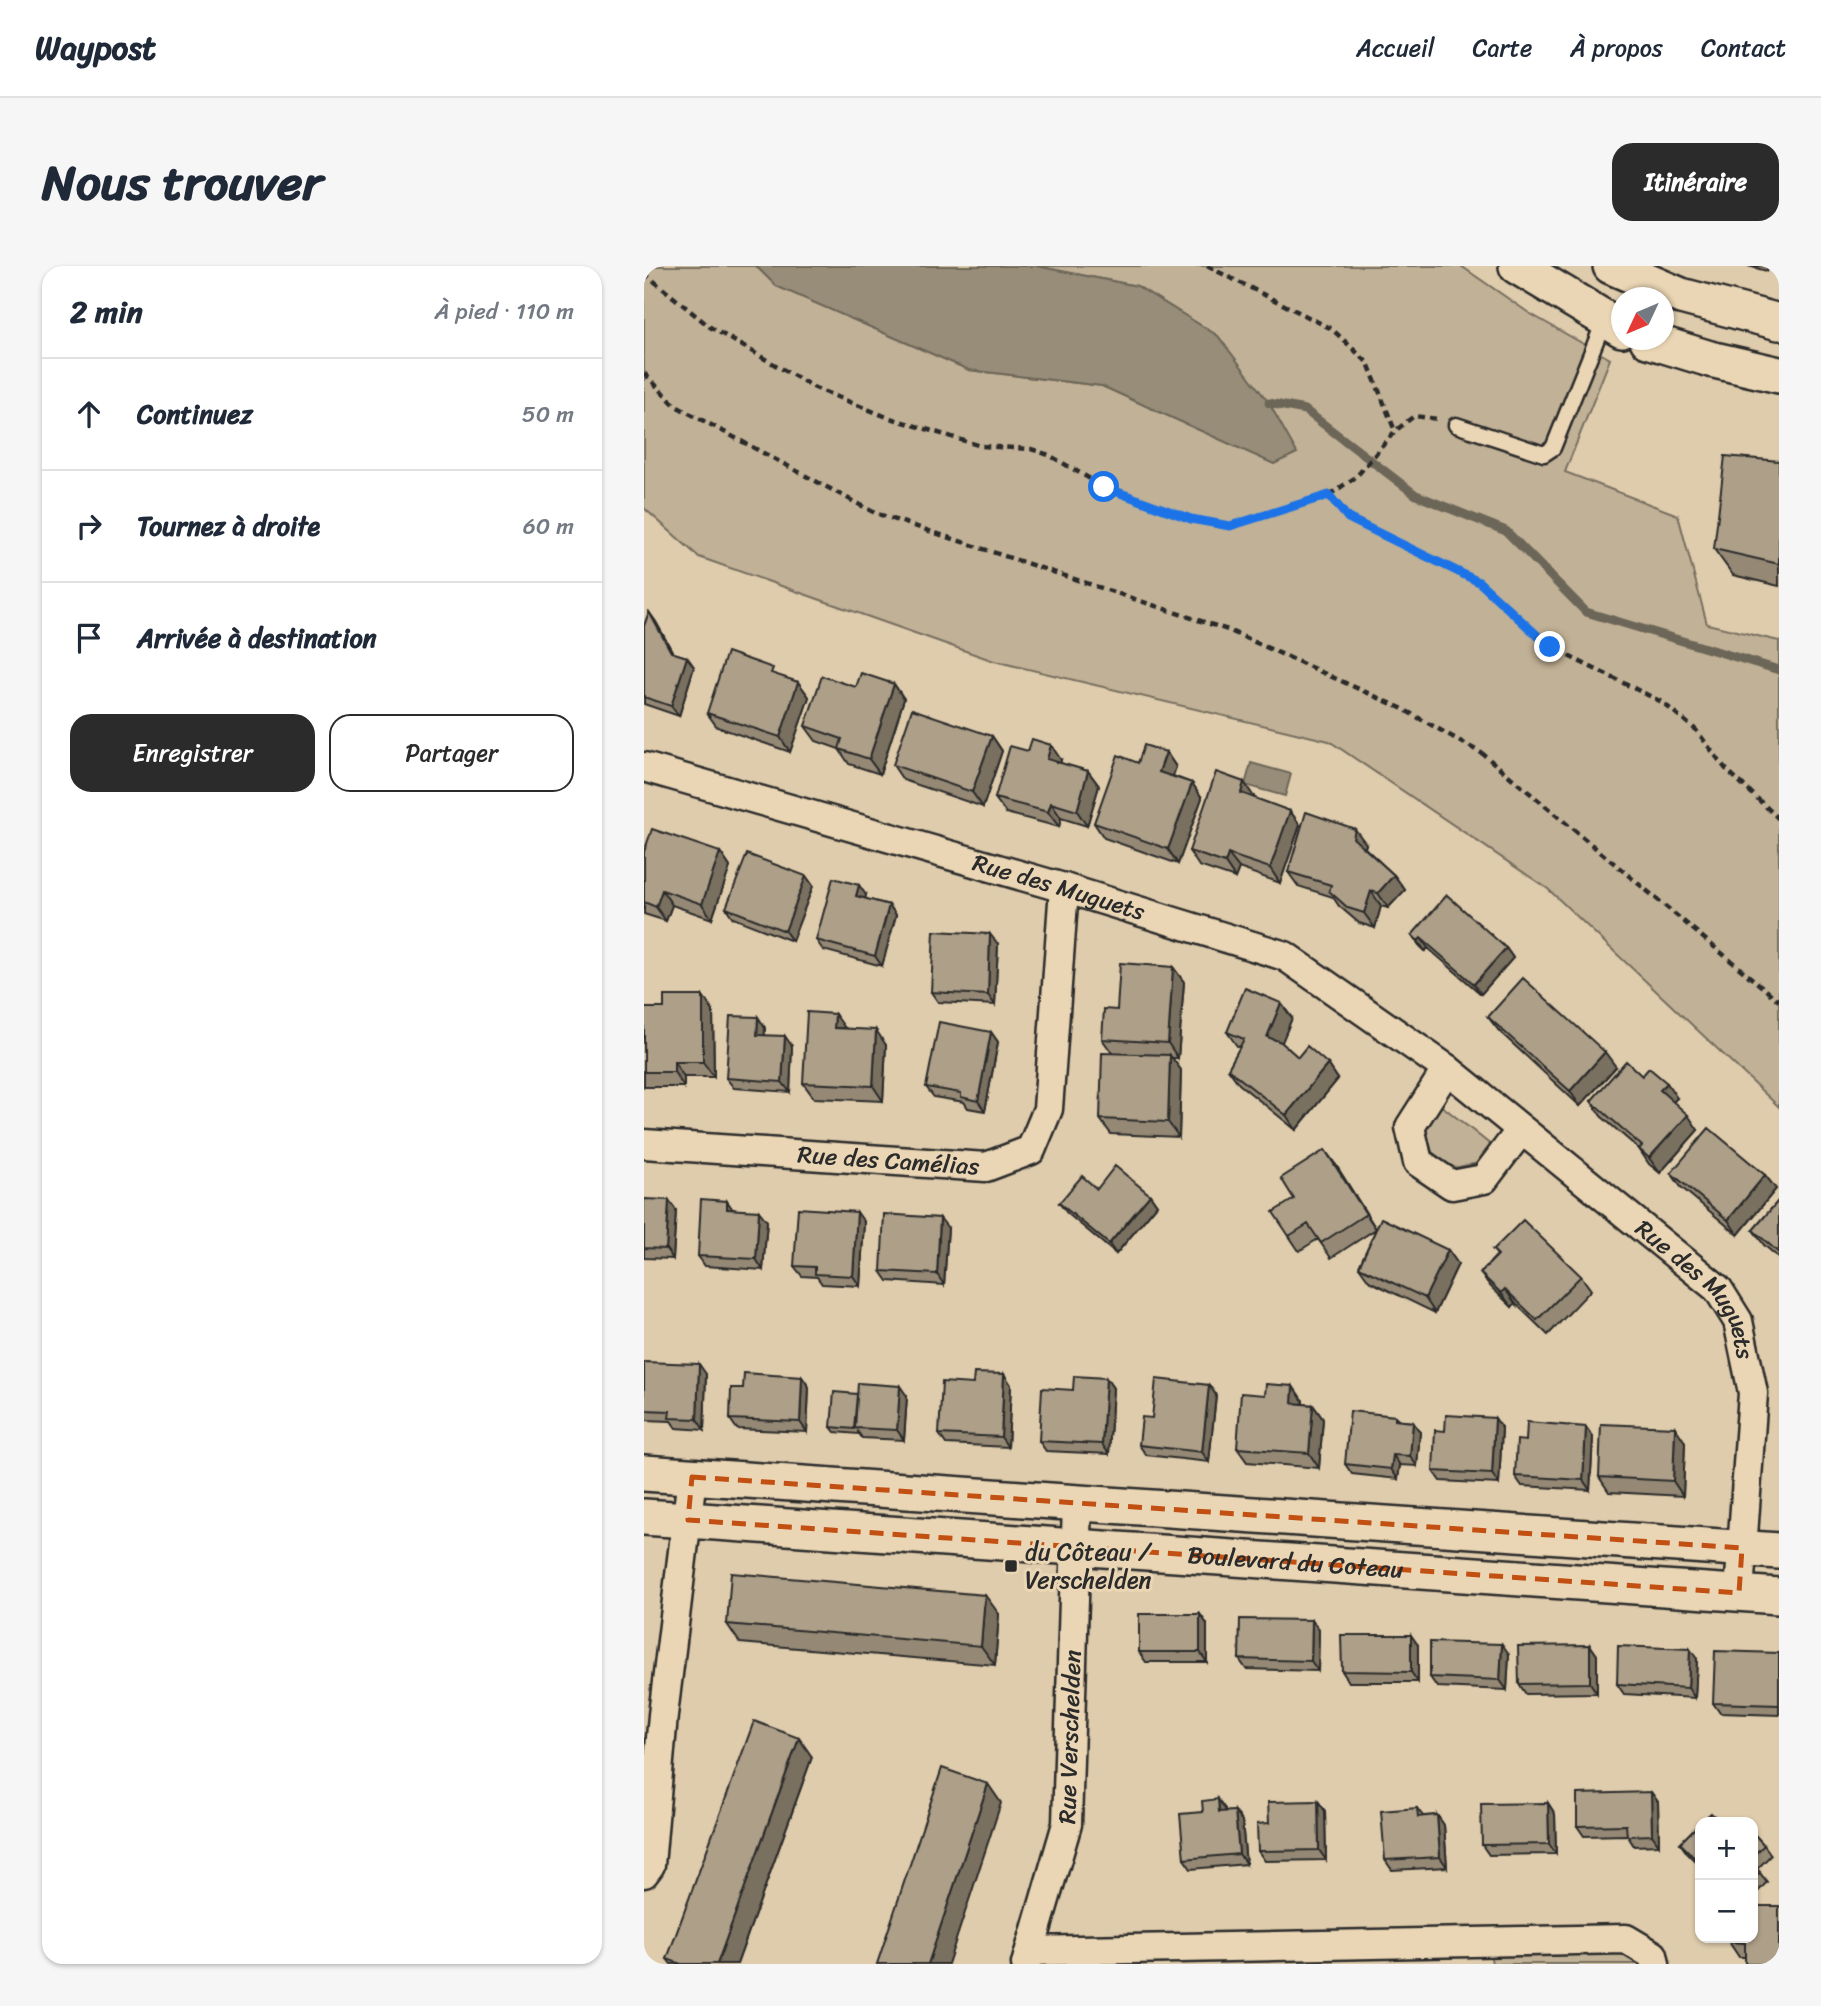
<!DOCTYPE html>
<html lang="fr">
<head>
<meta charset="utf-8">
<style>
	body { margin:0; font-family:Sriracha,sans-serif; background:#f6f6f7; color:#1f2937 }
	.controls { position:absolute; right:21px; bottom:21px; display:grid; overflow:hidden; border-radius:14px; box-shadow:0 2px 5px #0004 }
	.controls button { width:63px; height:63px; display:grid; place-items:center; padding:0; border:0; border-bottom:2px solid #e0e1e3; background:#fff; color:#1f2937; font:35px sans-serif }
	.compass { position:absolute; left:967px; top:21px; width:63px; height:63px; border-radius:50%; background:#fff; box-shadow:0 2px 5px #0004; rotate:226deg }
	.stop { position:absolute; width:21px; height:21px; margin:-16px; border:5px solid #1a73e8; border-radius:50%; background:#fff }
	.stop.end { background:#1a73e8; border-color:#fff; box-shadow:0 2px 7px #0008 }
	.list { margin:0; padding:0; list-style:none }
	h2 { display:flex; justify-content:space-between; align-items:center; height:91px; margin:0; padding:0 28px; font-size:30px }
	h2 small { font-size:23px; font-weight:400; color:#747a83 }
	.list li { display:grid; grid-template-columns:46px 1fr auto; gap:21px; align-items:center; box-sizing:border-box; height:112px; padding:0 28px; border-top:2px solid #e0e1e3 }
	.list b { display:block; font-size:26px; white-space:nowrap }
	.list em { font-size:23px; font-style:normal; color:#747a83 }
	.actions { display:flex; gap:14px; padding:21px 28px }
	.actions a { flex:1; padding:16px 0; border:2px solid #2b2b2b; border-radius:21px; text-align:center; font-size:24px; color:#2b2b2b }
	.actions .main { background:#2b2b2b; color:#fff }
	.icon { flex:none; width:38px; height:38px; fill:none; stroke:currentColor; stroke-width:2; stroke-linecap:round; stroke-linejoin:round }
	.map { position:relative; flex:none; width:1135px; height:1698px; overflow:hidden; border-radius:21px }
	header { display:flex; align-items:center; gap:42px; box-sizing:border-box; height:98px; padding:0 35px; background:#fff; border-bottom:2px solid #e0e1e3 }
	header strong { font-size:33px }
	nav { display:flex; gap:38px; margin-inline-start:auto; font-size:24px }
	.intro { display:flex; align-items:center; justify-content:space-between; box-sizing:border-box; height:168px; padding:0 42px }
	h1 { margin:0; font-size:49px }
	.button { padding:18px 32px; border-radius:21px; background:#2b2b2b; color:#fff; font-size:24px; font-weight:700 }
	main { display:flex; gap:42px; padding:0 42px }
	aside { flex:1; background:#fff; border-radius:21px; box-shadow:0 2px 5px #0004 }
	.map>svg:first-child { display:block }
	.green { fill:#c1b196; stroke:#766e60; stroke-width:2 }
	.water { fill:#988d78; stroke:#6c6659; stroke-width:2 }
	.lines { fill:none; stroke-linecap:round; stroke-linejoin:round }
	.stream { stroke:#6c6659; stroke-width:9 }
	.service-casing { stroke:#2b2b2b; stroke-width:19 }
	.minor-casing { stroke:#2b2b2b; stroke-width:33 }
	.tertiary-casing { stroke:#2b2b2b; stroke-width:40 }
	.path { stroke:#2b2b2b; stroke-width:4.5; stroke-dasharray:7 5; stroke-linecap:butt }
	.service { stroke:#ead6b4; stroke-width:14 }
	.minor { stroke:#ead6b4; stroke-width:28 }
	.tertiary { stroke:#ead6b4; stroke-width:35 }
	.wall { fill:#958975; stroke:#2b2b2b; stroke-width:2 }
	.shaded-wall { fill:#796f5f; stroke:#2b2b2b; stroke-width:2 }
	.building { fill:#ad9f88; stroke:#2b2b2b; stroke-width:2 }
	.route { stroke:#1a73e8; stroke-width:9 }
	.marked { fill:none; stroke:#c25012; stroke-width:5; stroke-dasharray:14 9; stroke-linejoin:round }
	.poi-dot { fill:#2b2b2b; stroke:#ead6b4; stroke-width:2.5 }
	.labels { text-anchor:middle; stroke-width:6; stroke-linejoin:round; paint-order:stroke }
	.street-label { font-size:24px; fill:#2b2b2b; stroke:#ead6b4 }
	.poi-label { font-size:24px; fill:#2b2b2b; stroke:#ead6b4; text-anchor:start }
</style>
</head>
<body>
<header>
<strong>Waypost</strong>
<nav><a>Accueil</a><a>Carte</a><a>À propos</a><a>Contact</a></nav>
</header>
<div class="intro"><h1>Nous trouver</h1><a class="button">Itinéraire</a></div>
<main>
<aside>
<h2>2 min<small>À pied · 110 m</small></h2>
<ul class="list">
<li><svg class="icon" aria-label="ahead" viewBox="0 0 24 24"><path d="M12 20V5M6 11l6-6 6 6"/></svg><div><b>Continuez</b></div><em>50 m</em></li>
<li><svg class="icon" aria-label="right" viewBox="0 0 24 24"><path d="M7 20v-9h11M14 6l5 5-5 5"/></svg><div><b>Tournez à droite</b></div><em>60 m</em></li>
<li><svg class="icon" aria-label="arrive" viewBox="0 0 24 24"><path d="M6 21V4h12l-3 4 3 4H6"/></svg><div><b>Arrivée à destination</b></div></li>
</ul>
<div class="actions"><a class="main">Enregistrer</a><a>Partager</a></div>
</aside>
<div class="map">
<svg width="1135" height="1698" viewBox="0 0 1135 1698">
	<rect width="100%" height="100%" fill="#dfccac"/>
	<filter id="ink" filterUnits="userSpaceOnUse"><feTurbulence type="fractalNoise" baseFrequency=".0143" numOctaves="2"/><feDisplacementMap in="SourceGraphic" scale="14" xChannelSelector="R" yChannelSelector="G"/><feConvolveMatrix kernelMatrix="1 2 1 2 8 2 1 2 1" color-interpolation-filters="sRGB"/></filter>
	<g filter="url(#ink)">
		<path class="green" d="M0,0H112L132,20L325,104L458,120L630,198L652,186L624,137L574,70L493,20L392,0H817L885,47L966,93L921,206L1034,249L1063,358L1135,375V841L904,623L685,475L350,395L55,291L0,242Z
			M798,840L848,880L835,897L809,902L788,886L780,863Z
			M982,1681L1002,1698H848L846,1686Z"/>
		<path class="water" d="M112,0H392L493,20L574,70L625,137L653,187L630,198L458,120L325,104L132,20Z
			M607,497L647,508L641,530L601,519Z"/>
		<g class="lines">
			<path class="stream" d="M625,137L661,144L772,229L862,265L942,346L1135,404"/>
			<defs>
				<path id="service" d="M812,159L900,188L909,182L960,55"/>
				<g id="minor">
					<path id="s1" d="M0,501L420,622L641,690L803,803L1074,1023L1094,1055L1109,1127L1095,1327"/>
					<path d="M803,803L766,861L774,896L808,919L840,913L877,864"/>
					<path id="s2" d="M0,878L342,901L387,884L404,843L420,622"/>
					<path d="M0,1607L6,1599L19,1449L48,1211"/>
					<path d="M386,1685L982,1673L1009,1689L1011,1698"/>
					<path id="s3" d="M382,1698L423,1558L433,1237"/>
				</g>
				<g id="tertiary">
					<path d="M873,0L978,63"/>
					<path d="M967,0L1037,30L1135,56"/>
					<path d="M1004,74L1066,93L1135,109"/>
					<path d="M0,1207L1135,1285"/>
					<path id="s4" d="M0,1251L1135,1330"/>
				</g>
			</defs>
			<use href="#service" class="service-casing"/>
			<use href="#minor" class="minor-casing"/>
			<use href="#tertiary" class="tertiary-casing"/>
			<path class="path" d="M563,0L688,63L724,97L751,165
				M0,7L66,61L171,122L243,151L337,180L387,183L405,189L460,221L547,253L586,260L685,229L704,252L835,316L906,381L1018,436L1052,464L1081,502L1135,553
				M0,107L32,140L231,247L584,364L757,442L839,488L1135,735
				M685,229L712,211L751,165L770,150L794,153"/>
			<use href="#service" class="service"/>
			<use href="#minor" class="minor"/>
			<use href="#tertiary" class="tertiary"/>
		</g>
		<path class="wall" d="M1104,0H1124L1123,5Z
			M1135,195V320L1089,309L1070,283Z
			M5,346L12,356L29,387L43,391L50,401L35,450L0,438V360Z
			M134,410L154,416L165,431L146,486L73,461L63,447Z
			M250,418L260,433L236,508L205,498L195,483L172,475L161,460L212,421Z
			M348,470L358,485L339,541L259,514L249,499Z
			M522,486L532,501L529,510L548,517L558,532L534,598L460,572L450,557L494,497Z
			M417,494L416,497L444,505L455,520L443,560L417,552L415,561L362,547L351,532Z
			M610,531V532L646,545L656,559L636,617L595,602L591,612L555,600L545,585Z
			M722,578L721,582L750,609L761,624L744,642L737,640L731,662L715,657L695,640L689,631L654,620L644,606Z
			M0,586H76L86,601L68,653L28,639L22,655L0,648Z
			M162,610L169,620L148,675L89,652L82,642Z
			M222,629L221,633L245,639L252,649L238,700L179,684L172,674Z
			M768,669L862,682L869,692L837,728L784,682L781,685L775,679Z
			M354,678L351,739L294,736L287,726Z
			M529,701L540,716L534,792H528L537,804L535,871L467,868L456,853L468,787L458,773L473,744Z
			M59,730L69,745L70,811H40V821H0V742H20Z
			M114,751L121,762L120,769L148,780L146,826L90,822L82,812Z
			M844,751L972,801L936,840L855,765Z
			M648,752L637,777L654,791L684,798L694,813L652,864L595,818L584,803L596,781L593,780L583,766Z
			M201,762L242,779L239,835L170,832L159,817Z
			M347,766L354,776L341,845L324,842L320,836L290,831L282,821Z
			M998,810L1033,832L1029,836L1054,864L1016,907L1005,898L995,883L957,850L947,835Z
			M692,899L732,963L804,984L814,998L791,1047L725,1015L715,1001L732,963L687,992L674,973L655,985L645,970L650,933Z
			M1027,907L1121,909L1132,923L1094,969L1037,921Z
			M453,923L506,929L513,939L472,988L423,947L415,937Z
			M0,933L32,944L29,993L0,992Z
			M1135,934V992L1120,979L1109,964Z
			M89,943L123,955L119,1004L61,1000L54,990Z
			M220,956L216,1020L178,1018L173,1011L158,1010L150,1000Z
			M304,962L300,1019L244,1015L237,1005Z
			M849,984L937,1010L947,1024L904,1069L871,1037L868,1041L847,1021L836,1007L853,989Z
			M0,1096L62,1108L60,1164L32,1162L27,1155L0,1154Z
			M360,1108L367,1119L364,1181L302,1178L295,1168L329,1118Z
			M158,1111L165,1121L163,1166L93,1163L86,1153Z
			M462,1112L469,1122L465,1188L402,1185L395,1175L429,1124Z
			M565,1119L572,1129L565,1196L502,1189L495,1179L508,1152Z
			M213,1128L263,1130L260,1174L218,1172L214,1166V1168L191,1166L187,1161Z
			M659,1135V1138L669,1139L679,1153L675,1202L603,1196L593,1182Z
			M751,1150L755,1155L769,1156L776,1166L773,1200L756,1199L754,1213L708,1208L701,1198Z
			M858,1162L855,1218L796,1215L789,1205L801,1165Z
			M949,1171L946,1224L878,1220L871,1210L882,1175Z
			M1041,1176L1039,1230L965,1226L955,1211Z
			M355,1348L351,1399L96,1377L83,1358Z
			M556,1348L563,1358V1396H502L495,1386Z
			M675,1364L674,1405L602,1403L595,1393Z
			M774,1379V1416H705L698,1405Z
			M946,1379L953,1389V1427L882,1428L875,1418Z
			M1135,1387V1449L1076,1447L1069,1437Z
			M865,1388L863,1424L793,1421L786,1411Z
			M1053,1393L1051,1432L980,1428L973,1418Z
			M168,1491L93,1698H27L23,1693Z
			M1007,1526L1014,1536L1015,1579L990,1580L983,1569L940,1570L933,1560Z
			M674,1535L681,1545L682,1594L621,1595L614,1585L625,1557Z
			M904,1537L911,1548L912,1588L845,1589L838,1579Z
			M773,1542L779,1550L793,1549L800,1559L803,1601L748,1604L741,1594Z
			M581,1543V1546L591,1545L598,1555L602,1598L547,1603L540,1593L559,1546Z
			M1056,1557V1600L1043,1587L1036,1577Z
			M1109,1567L1120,1579L1127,1589L1113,1603L1123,1616L1109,1631Z
			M1109,1672L1101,1691H1095L1085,1676Z"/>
		<path class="shaded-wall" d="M5,346L12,356L34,396L27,386Z
			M43,391L50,401L35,450L27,440Z
			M154,416L165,431L146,486L136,471Z
			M250,418L260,433L236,508L225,493Z
			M348,470L358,485L339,541L328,526Z
			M407,479L417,494L413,508L403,493Z
			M522,486L532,501L525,520L515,506Z
			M444,505L455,520L443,560L433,545Z
			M600,516L610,531L607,542L597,527Z
			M548,517L558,532L534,598L524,583Z
			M407,537L417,552L415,561L404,546Z
			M646,545L656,559L636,617L626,602Z
			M711,563L722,578L719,586L709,572Z
			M76,586L86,601L68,653L58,638Z
			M584,588L595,602L591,612L581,597Z
			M750,609L761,624L744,642L734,627Z
			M162,610L169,620L148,675L141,665Z
			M215,619L222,629L219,641L212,630Z
			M18,624L28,639L22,655L12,641Z
			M727,625L737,640L731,662L720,647Z
			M245,639L252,649L238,700L231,690Z
			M346,668L354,678L351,739L344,729Z
			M777,672L784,682L781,685L774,675Z
			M862,682L869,692L837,728L830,718Z
			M529,701L540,716L534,792L524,777Z
			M59,730L69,745L70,811L59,796Z
			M637,737L648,752L634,786L623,771Z
			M191,748L201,762H190Z
			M114,751L121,762L120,779L113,769Z
			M232,764L242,779L239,835L229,820Z
			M347,766L354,776L341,845L334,835Z
			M141,770L148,780L146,826L138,816Z
			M961,786L972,801L936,840L926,825Z
			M526,789L537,804L535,871L524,856Z
			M30,796L40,811V821L30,806Z
			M684,798L694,813L652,864L642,849Z
			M1023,817L1033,832L1026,839L1016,824Z
			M1044,849L1054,864L1016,907L1005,892Z
			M681,884L692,899L732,963L722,948Z
			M1121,909L1132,923L1094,969L1084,954Z
			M506,929L513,939L472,988L465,978Z
			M25,934L32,944L29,993L22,983Z
			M83,935L90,945L83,943Z
			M115,945L123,955L119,1004L112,993Z
			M213,946L220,956L216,1020L209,1010Z
			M296,952L304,962L300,1019L293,1008Z
			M804,984L814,998L791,1047L781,1032Z
			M861,1023L871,1037L868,1041L857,1027Z
			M55,1098L62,1108L60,1164L53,1153Z
			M360,1108L367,1119L364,1181L357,1171Z
			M158,1111L165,1121L163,1166L156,1156Z
			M462,1112L469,1122L465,1188L458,1178Z
			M565,1119L572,1129L565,1196L558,1186Z
			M256,1120L263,1130L260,1174L253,1164Z
			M649,1120L659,1135L658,1152L648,1137Z
			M669,1139L679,1153L675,1202L665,1187Z
			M851,1152L858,1162L855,1218L848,1208Z
			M769,1156L776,1166L773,1200L766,1190Z
			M942,1161L949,1171L946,1224L939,1214Z
			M1031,1161L1041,1176L1039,1230L1029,1215Z
			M749,1189L756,1199L754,1213L747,1203Z
			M341,1329L355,1348L351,1399L337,1380Z
			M556,1348L563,1358V1396L556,1386Z
			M668,1354L675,1364L674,1405L667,1395Z
			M767,1369L774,1379V1416L767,1406Z
			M858,1378L865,1388L863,1424L856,1414Z
			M946,1379L953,1389V1427L946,1417Z
			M1046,1383L1053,1393L1051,1432L1044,1422Z
			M155,1472L168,1491L93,1698H73Z
			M344,1518L357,1537L304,1698H284Z
			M1007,1526L1014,1536L1015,1579L1008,1569Z
			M574,1533L581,1543L582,1556L575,1546Z
			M674,1535L681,1545L682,1594L675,1584Z
			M904,1537L911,1548L912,1588L905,1578Z
			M591,1545L598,1555L602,1598L595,1588Z
			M793,1549L800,1559L803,1601L796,1591Z"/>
		<path class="building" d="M1081,190L1135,195V298L1070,283Z
			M5,346L27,386L43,391L27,440L0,431V360Z
			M83,386L129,402L127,407L154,416L136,471L63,447Z
			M217,407L250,418L225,493L195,483L198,473L161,460L178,410L212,421Z
			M268,443L348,470L328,526L249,499Z
			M388,473L407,479L403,493L444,505L433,545L407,537L404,546L351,532L366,480L384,485Z
			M500,479L522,486L515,506L548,517L524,583L450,557L474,489L494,497Z
			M572,506L600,516L597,527L646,545L626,602L584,588L581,597L545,585Z
			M662,546L711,563L709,572L750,609L734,627L727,625L720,647L704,642L685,625L687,619L644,606Z
			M8,563L76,586L58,638L18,624L12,641L0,636V586Z
			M103,588L162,610L141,665L82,642Z
			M189,612L215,619L212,630L245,639L231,690L172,674Z
			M803,629L862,682L830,718L777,672L774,675L768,669Z
			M290,665L346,668L344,729L287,726Z
			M476,697L529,701L524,777L458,773L460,743L473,744Z
			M879,712L961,786L926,825L844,751Z
			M601,722L637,737L623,771L637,776L654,791L663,780L684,798L642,849L584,803L600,773L583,766Z
			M20,730H59V796H30V806H0V742H20Z
			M163,746L191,748L190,762L232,764L229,820L159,817Z
			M86,750L114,751L113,769L141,770L138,816L82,812Z
			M295,756L347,766L334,835L317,831V827L282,821Z
			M458,787L526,789L524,856L456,853Z
			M982,795L998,810L1005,802L1023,817L1016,824L1044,849L1005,892L995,883L998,880L947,835Z
			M1065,862L1121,909L1084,954L1027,907Z
			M681,884L722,948L677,977L664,958L645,970L629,946L650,933L637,912Z
			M471,900L506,929L465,978L415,937L438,910L453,923Z
			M0,933L25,934L22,983L0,982Z
			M57,933L83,935V943L115,945L112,993L54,990Z
			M1135,934V987L1109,964Z
			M154,942L213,946L209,1010L171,1008V1001L150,1000Z
			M240,948L296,952L293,1008L237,1005Z
			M737,952L804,984L781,1032L715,1001Z
			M879,954L937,1010L893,1054L861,1023L857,1027L836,1007L854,989L849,984Z
			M0,1096L55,1098L53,1153L25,1152L26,1145L0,1144Z
			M100,1107L158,1111L156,1156L86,1153L87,1122H99Z
			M330,1107L360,1108L357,1171L295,1168L298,1116L329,1118Z
			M430,1110L462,1112L458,1178L395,1175L398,1122L429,1124Z
			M512,1113L565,1119L558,1186L495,1179L498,1151L508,1152Z
			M214,1117L256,1120L253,1164L211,1162Z
			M622,1118L649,1120L648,1137L669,1139L665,1187L593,1182L597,1127L621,1129Z
			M190,1126L213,1128L210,1163L187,1161Z
			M706,1145L751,1150V1154L769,1156L766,1190L749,1189L747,1203L701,1198Z
			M802,1149L851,1152L848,1208L789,1205L791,1164L801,1165Z
			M883,1156L942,1161L939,1214L871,1210L873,1174L882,1175Z
			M957,1158L1031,1161L1029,1215L955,1211Z
			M87,1307L341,1329L337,1380L83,1358Z
			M495,1348H556V1386H495Z
			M596,1353L668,1354L667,1395L595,1393Z
			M697,1369H767V1406L698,1405Z
			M786,1376L858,1378L856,1414L786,1411Z
			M946,1379V1417L875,1418L874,1380Z
			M974,1380L1046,1383L1044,1422L973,1418Z
			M1071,1385L1135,1387V1439L1069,1437Z
			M110,1455L155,1472L73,1698H37L23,1693Z
			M298,1502L344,1518L284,1698H233Z
			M1007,1526L1008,1569L983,1570L982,1559L933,1560V1528Z
			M574,1533L575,1546L591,1545L595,1588L540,1593L536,1548L559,1546L558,1535Z
			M674,1535L675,1584L614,1585L613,1558L625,1557L624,1536Z
			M904,1537L905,1578L838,1579L837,1538Z
			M773,1542L774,1551L793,1549L796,1591L741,1594L737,1545Z
			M1067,1547L1076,1556H1057Z
			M1056,1557V1597L1036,1577Z
			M1109,1567L1120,1579L1109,1590Z
			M1109,1599L1116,1606L1109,1614Z
			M1109,1640H1135V1698H1101V1677L1085,1676V1672H1109Z"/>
	</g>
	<g class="lines" filter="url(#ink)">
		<path class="route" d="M460,221L547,253L586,260L685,229L704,252L835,316L906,381"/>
	</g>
	<path class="marked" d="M48,1211L1098,1282L1095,1327L44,1254Z"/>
	<rect class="poi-dot" x="360" y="1293" width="14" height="14" rx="3.5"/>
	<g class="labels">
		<g class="street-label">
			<text dy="8" stroke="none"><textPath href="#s1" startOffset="432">Rue des Muguets</textPath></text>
			<text dy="8" stroke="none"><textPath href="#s2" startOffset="245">Rue des Camélias</textPath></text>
			<text dy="8" stroke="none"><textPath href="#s1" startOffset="1202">Rue des Muguets</textPath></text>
			<text dy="8" stroke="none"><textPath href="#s4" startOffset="653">Boulevard du Coteau</textPath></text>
			<text dy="8" stroke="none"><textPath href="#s3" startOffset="233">Rue Verschelden</textPath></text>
		</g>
		<g class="poi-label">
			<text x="381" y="1294">du Côteau /<tspan x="381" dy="28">Verschelden</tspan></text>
		</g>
	</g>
</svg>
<div class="controls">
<button>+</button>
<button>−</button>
</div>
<svg class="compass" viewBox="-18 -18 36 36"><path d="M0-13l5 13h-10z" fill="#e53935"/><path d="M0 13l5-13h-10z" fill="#747a83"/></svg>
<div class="stop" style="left:460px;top:221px"></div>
<div class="stop end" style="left:906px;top:381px"></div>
</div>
</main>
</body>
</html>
